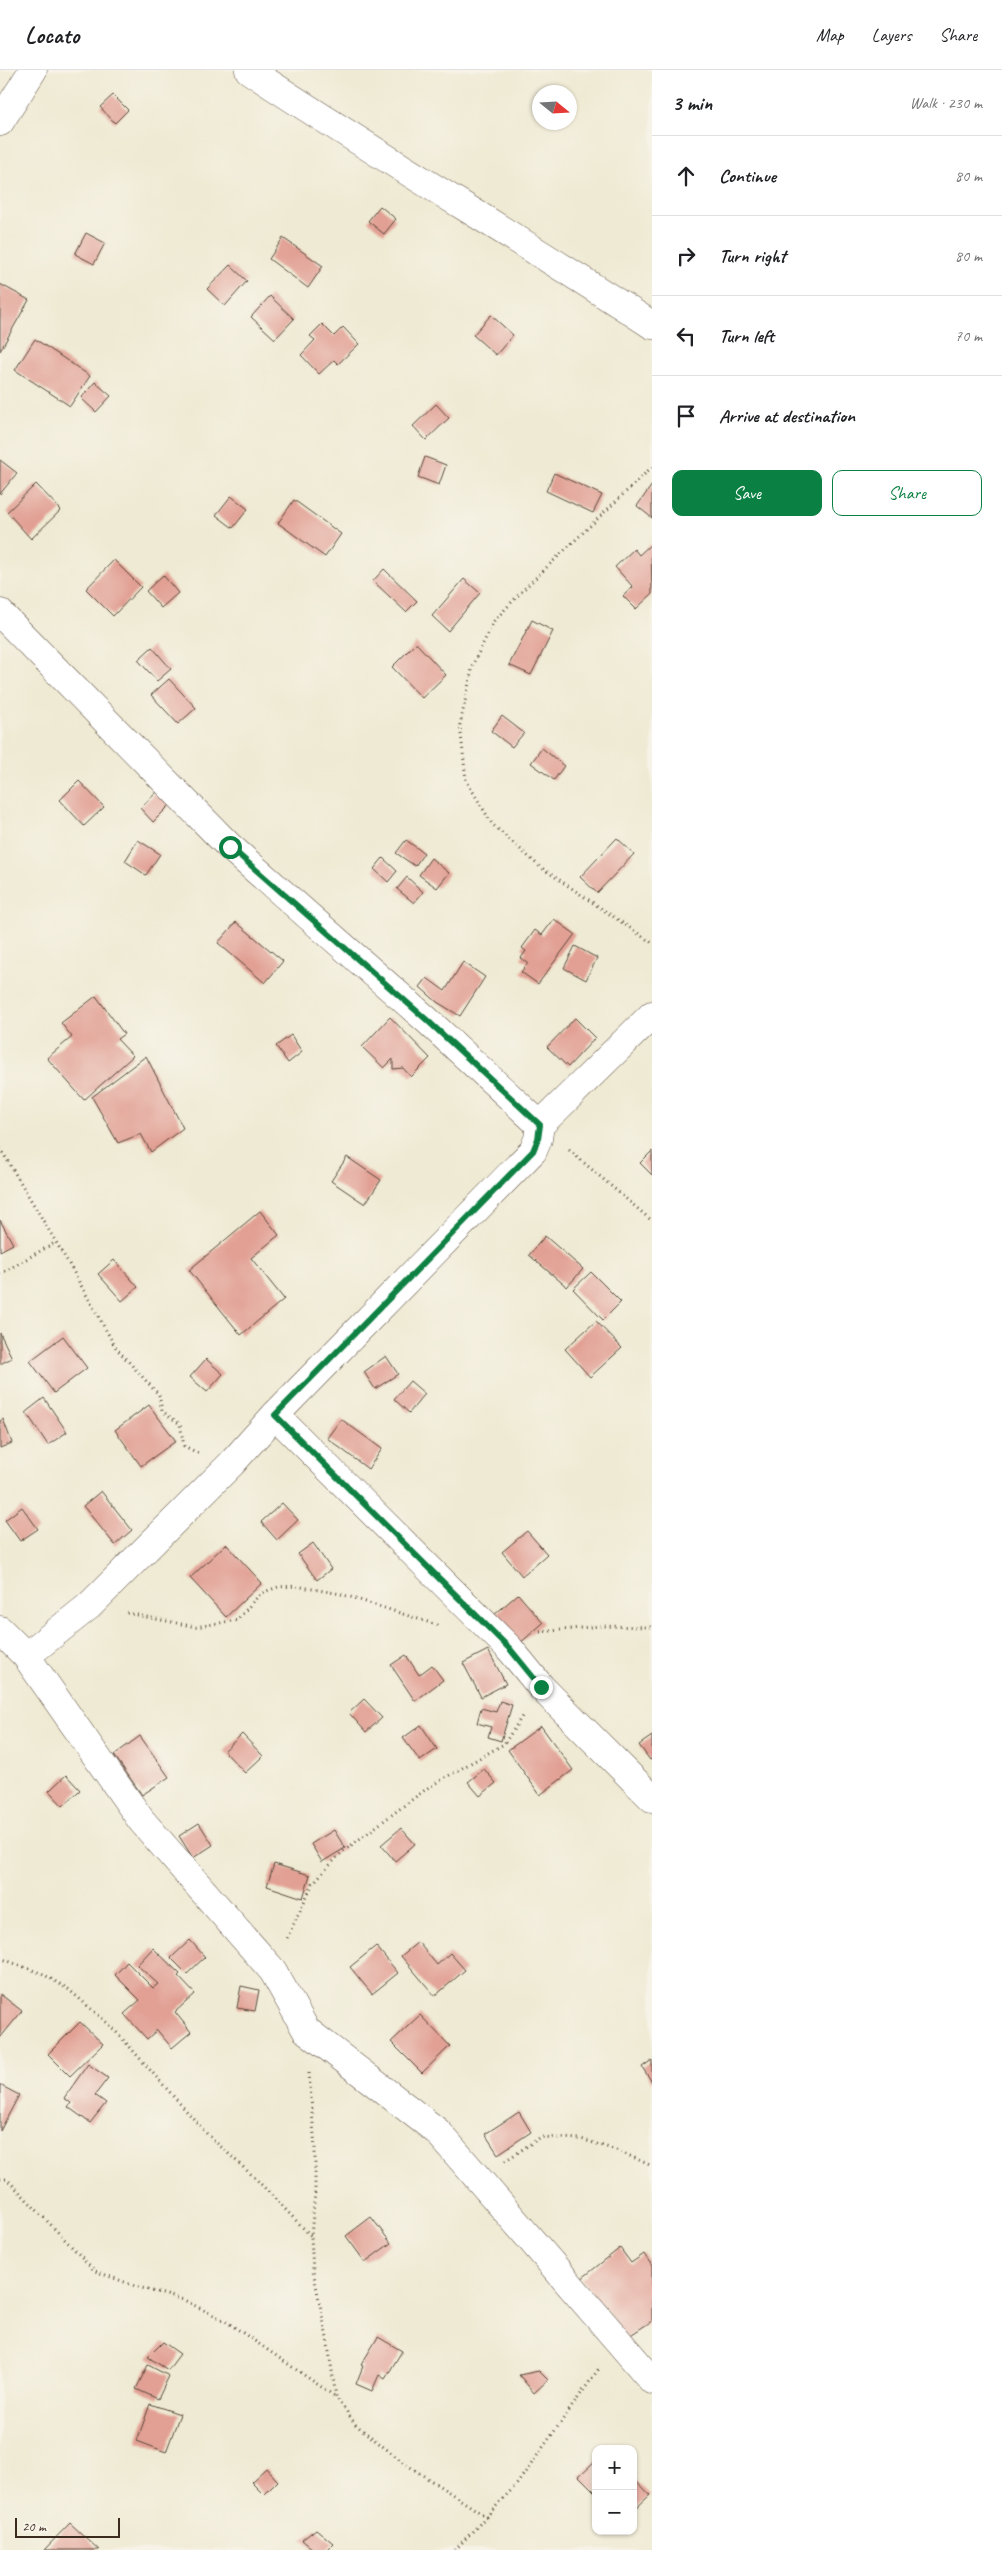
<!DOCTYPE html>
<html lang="en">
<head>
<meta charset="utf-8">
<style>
	body { margin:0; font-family:Caveat,sans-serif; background:#f6f6f6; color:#202124 }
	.controls { position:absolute; right:15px; bottom:15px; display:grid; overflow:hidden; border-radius:10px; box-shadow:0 1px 4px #0004 }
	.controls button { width:45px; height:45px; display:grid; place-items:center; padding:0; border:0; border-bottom:1px solid #e0e0e0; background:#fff; color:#202124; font:25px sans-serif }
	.compass { position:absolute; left:532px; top:15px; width:45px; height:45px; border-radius:50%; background:#fff; box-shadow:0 1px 4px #0004; rotate:108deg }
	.scale { position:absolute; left:15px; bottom:12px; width:105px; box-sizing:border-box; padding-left:5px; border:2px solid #3b2a1e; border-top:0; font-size:14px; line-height:18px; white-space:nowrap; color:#3b2a1e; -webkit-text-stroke:4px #f7f3e8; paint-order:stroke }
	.stop { position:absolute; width:15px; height:15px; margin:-11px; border:4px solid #0b8043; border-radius:50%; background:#fff }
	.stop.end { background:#0b8043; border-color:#fff; box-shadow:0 1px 5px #0008 }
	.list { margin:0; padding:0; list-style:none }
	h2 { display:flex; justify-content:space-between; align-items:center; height:65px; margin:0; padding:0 20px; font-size:21px }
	h2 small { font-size:16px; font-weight:400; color:#757577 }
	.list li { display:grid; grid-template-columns:32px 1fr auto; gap:15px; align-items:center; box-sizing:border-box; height:80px; padding:0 20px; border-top:1px solid #e0e0e0 }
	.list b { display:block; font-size:19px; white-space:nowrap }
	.list em { font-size:16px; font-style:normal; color:#757577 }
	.actions { display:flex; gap:10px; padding:15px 20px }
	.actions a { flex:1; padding:11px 0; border:1px solid #0b8043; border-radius:10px; text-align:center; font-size:18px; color:#0b8043 }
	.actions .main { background:#0b8043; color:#fff }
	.icon { flex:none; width:28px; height:28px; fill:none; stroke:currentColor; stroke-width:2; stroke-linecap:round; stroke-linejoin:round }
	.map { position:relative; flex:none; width:652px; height:2480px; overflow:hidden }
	header { display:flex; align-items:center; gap:30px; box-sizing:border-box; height:70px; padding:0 25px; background:#fff; border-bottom:1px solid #e0e0e0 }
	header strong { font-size:24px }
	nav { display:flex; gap:28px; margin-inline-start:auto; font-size:18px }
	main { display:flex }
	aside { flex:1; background:#fff }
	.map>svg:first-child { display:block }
	.building { fill:#e2a094 }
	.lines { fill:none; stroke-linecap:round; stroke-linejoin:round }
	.street-casing { stroke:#564739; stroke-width:29 }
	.path { stroke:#564739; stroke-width:3; stroke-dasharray:1 4; stroke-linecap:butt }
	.street { stroke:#fff; stroke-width:28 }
	.route { stroke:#0b8043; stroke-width:6 }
</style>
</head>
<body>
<header>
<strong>Locato</strong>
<nav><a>Map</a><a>Layers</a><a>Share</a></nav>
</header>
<main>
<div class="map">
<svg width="652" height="2480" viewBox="0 0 652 2480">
	<rect width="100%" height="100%" fill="#f7f3e8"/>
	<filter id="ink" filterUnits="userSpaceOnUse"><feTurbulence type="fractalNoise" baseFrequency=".02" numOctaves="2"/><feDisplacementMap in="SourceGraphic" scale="10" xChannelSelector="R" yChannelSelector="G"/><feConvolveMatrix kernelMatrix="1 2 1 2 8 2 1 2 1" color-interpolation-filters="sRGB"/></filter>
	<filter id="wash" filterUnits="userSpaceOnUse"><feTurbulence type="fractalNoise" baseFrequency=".0096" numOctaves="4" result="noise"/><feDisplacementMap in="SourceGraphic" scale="20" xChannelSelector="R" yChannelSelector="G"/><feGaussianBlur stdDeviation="1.12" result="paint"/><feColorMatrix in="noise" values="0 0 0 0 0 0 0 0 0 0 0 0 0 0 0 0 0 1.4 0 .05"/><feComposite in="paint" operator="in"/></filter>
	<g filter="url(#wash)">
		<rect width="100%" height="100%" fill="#efead3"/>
		<g id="blocks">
			<path class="building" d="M113,25L128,40L115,53L100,37Z
				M380,136L396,149L384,164L368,151Z
				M86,163L105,173L94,194L75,184Z
				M283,168L323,196L308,218L269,189Z
				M230,195L247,211L225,236L207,219Z
				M0,214L29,230L0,281Z
				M270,226L294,249L275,269L251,247Z
				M491,245L513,265L496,285L473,265Z
				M322,254L334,266L343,257L359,274L338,294L334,290L319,304L301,285L315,270L310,266Z
				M35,269L90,306L70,336L15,300Z
				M95,312L111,326L96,342L81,328Z
				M436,334L449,348L426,370L413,356Z
				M425,387L446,395L439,415L418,407Z
				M0,390L17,403L0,424Z
				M554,403L602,425L593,443L546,421Z
				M36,414L61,440L31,469L7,442Z
				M652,415V448L637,436Z
				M231,426L248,439L233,458L216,445Z
				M294,430L341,464L325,487L278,453Z
				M651,474L652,524L636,539L623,526L633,517L615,497L634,479L639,485Z
				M114,490L141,517L113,546L86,519Z
				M384,499L417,531L406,542L373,511Z
				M163,505L178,523L161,538L146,521Z
				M464,509L480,523L448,561L432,546Z
				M532,550L553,561L531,605L509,595Z
				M416,573L446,605L422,628L392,597Z
				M152,577L171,599L157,611L138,590Z
				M169,609L196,638L178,654L151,625Z
				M502,646L524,663L512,677L491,661Z
				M542,678L564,696L554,710L531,693Z
				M79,711L104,737L84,756L60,730Z
				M157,722L170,735L153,752L140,738Z
				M617,768L634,784L597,823L580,807Z
				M138,770L160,784L146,805L125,791Z
				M406,770L424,783L415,796L396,783Z
				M383,788L397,801L388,812L374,799Z
				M431,788L449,803L437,818L419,805Z
				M407,807L423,822L414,833L397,819Z
				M554,849L575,864L538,914L521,902L528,893L521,888L526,881L522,878L535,860L542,865Z
				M236,852L283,891L265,913L218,873Z
				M575,876L597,888L586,910L564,898Z
				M463,892L485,907L460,946L437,932L420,917L427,908L445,921Z
				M96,926L124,964L117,969L133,986L84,1030L47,988L72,967L61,953Z
				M390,947L430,988L411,1007L403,998L393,999V989L384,998L362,977Z
				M575,948L595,968L568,997L547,977Z
				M291,965L302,982L288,993L276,976Z
				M146,986L183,1058L151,1082L141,1064L118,1073L92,1027Z
				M652,1081V1105L640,1093Z
				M347,1087L381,1110L365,1134L331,1111Z
				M260,1141L279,1165L251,1188L284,1229L241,1265L189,1200Z
				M0,1150L13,1174L0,1181Z
				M545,1166L583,1199L567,1217L529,1185Z
				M114,1190L138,1217L122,1231L98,1204Z
				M591,1202L621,1232L603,1250L573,1219Z
				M596,1251L622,1278L590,1307L565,1279Z
				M0,1263L12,1288L0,1294Z
				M63,1266L87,1298L54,1323L30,1291Z
				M386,1286L398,1304L375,1319L364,1302Z
				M206,1289L223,1304L207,1322L190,1307Z
				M410,1311L425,1324L409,1343L394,1329Z
				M44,1328L67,1362L48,1375L26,1342Z
				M149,1335L176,1371L141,1396L115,1360Z
				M3,1349L12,1373L0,1378V1351Z
				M341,1349L382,1379L368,1399L327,1368Z
				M101,1421L132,1460L115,1475L83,1436Z
				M282,1433L298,1450L277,1470L261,1452Z
				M22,1437L38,1459L20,1471L5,1450Z
				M527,1461L547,1484L522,1506L502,1482Z
				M313,1473L331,1499L317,1510L298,1484Z
				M226,1474L262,1513L226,1547L190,1508Z
				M518,1524L543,1553L518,1575L493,1546Z
				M488,1580L506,1614L481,1627L463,1593Z
				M406,1585L419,1605L432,1595L443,1610L415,1631L391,1595Z
				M364,1629L382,1648L366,1662L349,1643Z
				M500,1631L512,1635L501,1671L488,1667L491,1657L477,1653L481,1638L496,1642Z
				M421,1655L437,1679L420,1691L403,1668Z
				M541,1656L573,1700L540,1725L508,1680Z
				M242,1664L263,1686L245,1703L224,1681Z
				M140,1666L169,1707L142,1725L114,1685Z
				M652,1666V1689L650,1690L639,1675Z
				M484,1699L496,1713L480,1726L468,1712Z
				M66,1705L80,1720L63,1736L49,1721Z
				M199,1753L213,1775L193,1788L179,1766Z
				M401,1758L415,1774L395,1791L381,1775Z
				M334,1760L345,1778L322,1792L311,1774Z
				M274,1794L310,1805L303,1828L267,1816Z
				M190,1870L205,1887L187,1904L171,1888Z
				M418,1872L437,1895L450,1883L465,1900L435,1926L401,1886Z
				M376,1876L398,1903L372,1924L350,1897Z
				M153,1878L180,1904L178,1906L195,1924L175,1942L191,1962L172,1978L157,1960L147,1969L124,1944L140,1930L115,1905L127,1892L153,1918L158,1914L137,1895Z
				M241,1916L259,1920L255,1941L237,1938Z
				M0,1924L22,1941L0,1968Z
				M420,1945L450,1976L422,2003L391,1972Z
				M80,1952L103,1974L70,2006L48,1984Z
				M652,1990V2012L642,1997Z
				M88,1994L108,2008L95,2025L106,2033L90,2053L68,2037L71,2033L64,2028Z
				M0,2015L19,2025L0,2061Z
				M519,2042L531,2062L498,2084L485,2064Z
				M371,2147L391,2173L365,2192L346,2166Z
				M620,2178L631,2193L644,2184L652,2196V2251L626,2268L581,2209Z
				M378,2267L402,2281L385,2309L379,2305L372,2321L356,2314L363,2296L361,2295Z
				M163,2272L180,2284L168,2300L148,2287Z
				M148,2295L169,2306L158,2329L136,2319Z
				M539,2301L548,2310L534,2323L519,2305Z
				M150,2334L180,2344L166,2382L137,2371Z
				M596,2390V2423L579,2406Z
				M266,2398L278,2411L264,2425L251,2412Z
				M633,2407L650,2425L633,2441Z
				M70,2453L99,2480H44Z
				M316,2459L333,2473L326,2480H314L302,2470Z"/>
		</g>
	</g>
	<g filter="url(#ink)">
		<use href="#blocks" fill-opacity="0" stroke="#564739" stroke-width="1"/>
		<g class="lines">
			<defs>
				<path id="street" d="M249,0C381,88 519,168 652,255
					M0,52L33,0
					M0,543L230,777L428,951L540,1055L538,1069L533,1081L275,1345L232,1393L89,1536L26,1586
					M540,1055L652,945
					M275,1345L510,1579L541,1617L652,1728
					M0,1560L26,1586L141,1750L273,1901L306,1960L438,2062L652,2310"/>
			</defs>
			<use href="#street" class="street-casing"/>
			<path class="path" d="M652,397L526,517L494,551L473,594L460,655L466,710L492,754L539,796L652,873
				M0,1078L69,1194L116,1278L159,1325L162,1341L180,1354L184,1376L198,1383
				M569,1080L652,1151
				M0,1204L56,1172
				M127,1543L196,1557L237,1550L261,1523L278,1517L296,1516L341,1524L440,1556
				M540,1562L601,1556L652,1557
				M287,1868L313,1813L342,1782L429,1717L504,1674L523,1645
				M0,1888L43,1904L68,1919L111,1956L207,2064L255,2108L311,2166
				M309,2003L315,2078V2122L311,2166L313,2201L327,2268L336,2327L356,2355L404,2393L487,2447
				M505,2091L541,2067L581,2069L619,2081L652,2096
				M0,2109H7L95,2201L135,2216L184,2230L227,2252L336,2327
				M455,2480L517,2414L600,2297"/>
			<use href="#street" class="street"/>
		</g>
	</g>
	<g class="lines" filter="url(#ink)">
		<path class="route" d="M230,777L428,951L540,1055L538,1069L533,1081L275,1345L510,1579L541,1617"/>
	</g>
</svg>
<div class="controls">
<button>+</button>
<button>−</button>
</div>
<svg class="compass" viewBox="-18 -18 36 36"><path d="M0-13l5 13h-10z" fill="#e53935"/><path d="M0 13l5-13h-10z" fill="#757577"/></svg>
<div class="scale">20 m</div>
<div class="stop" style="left:230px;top:777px"></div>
<div class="stop end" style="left:541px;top:1617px"></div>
</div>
<aside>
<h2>3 min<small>Walk · 230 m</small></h2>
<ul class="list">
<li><svg class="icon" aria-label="ahead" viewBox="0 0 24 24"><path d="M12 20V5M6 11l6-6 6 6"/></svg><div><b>Continue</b></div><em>80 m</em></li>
<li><svg class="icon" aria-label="right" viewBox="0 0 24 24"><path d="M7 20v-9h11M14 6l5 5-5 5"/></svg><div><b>Turn right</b></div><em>80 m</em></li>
<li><svg class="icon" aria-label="left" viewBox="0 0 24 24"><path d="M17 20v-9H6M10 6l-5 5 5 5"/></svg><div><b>Turn left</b></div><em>70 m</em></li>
<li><svg class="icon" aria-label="arrive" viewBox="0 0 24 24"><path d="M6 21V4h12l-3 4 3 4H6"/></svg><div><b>Arrive at destination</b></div></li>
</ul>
<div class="actions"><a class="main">Save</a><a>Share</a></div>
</aside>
</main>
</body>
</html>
